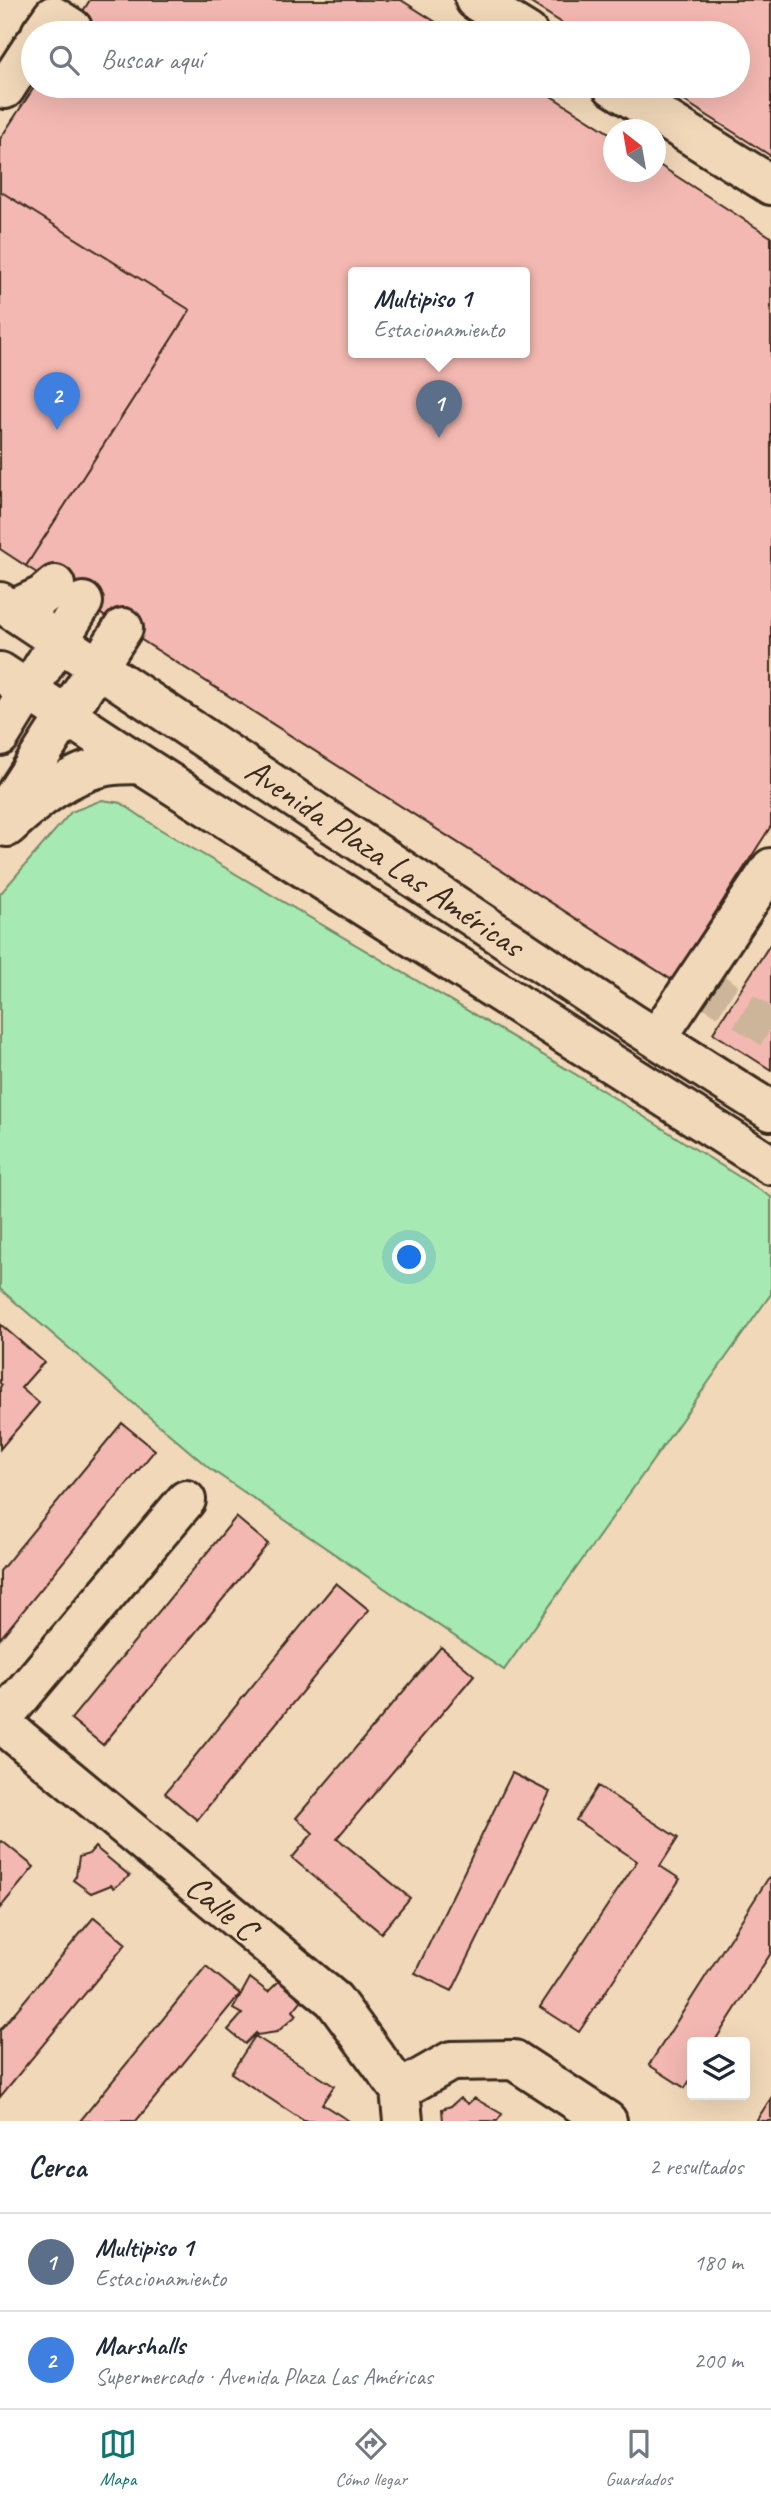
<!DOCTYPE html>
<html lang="es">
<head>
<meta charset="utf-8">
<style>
	body { margin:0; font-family:Caveat,sans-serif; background:#f2f2f3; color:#1f2937 }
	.controls { position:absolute; right:21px; bottom:21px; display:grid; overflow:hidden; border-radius:7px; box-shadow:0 7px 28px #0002 }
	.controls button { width:63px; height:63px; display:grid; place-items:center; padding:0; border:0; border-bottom:2px solid #e0e1e3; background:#fff; color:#1f2937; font:35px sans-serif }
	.compass { position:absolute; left:603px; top:119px; width:63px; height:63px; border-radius:50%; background:#fff; box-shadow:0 7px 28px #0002; rotate:329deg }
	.you { position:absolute; left:410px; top:1258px; width:24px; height:24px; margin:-18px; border:5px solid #fff; border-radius:50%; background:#1a73e8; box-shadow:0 0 0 10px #1a73e833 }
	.badge { display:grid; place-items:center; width:46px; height:46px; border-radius:50%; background:#0f766e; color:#fff; font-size:23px; font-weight:700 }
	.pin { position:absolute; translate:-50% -58px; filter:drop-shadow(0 2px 4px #0008) }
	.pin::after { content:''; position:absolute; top:37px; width:24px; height:21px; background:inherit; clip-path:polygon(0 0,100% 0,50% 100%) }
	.popup { position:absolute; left:348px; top:267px; width:182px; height:91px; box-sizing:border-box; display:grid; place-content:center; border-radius:7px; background:#fff; filter:drop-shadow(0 2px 5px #0005); font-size:23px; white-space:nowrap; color:#747a83 }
	.popup b { font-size:26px; color:#1f2937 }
	.popup::after { content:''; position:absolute; left:50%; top:100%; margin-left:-14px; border:14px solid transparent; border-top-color:#fff }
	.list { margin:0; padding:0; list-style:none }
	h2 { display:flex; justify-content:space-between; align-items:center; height:91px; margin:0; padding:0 28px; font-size:30px }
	h2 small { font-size:23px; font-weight:400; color:#747a83 }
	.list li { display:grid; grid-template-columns:46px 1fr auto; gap:21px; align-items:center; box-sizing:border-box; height:98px; padding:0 28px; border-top:2px solid #e0e1e3 }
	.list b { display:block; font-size:26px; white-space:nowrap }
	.list p { margin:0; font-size:23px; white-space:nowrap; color:#747a83 }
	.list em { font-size:23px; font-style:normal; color:#747a83 }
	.icon { flex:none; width:38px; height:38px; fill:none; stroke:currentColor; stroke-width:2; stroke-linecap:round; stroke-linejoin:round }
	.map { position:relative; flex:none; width:771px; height:2121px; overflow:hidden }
	.search { position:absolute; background:#fff; box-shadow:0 7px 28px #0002; left:21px; right:21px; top:21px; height:77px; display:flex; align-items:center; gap:18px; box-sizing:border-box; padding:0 24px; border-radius:38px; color:#747a83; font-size:26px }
	.sheet { height:287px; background:#fff }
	nav { display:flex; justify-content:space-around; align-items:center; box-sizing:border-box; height:98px; border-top:2px solid #e0e1e3; background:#fff; font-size:19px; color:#747a83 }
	nav a { display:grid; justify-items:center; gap:4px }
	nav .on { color:#0f766e }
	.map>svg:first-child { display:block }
	.green { fill:#a7e9b2; stroke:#718a68; stroke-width:2 }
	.building { fill:#f3b8b1; stroke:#3b2a1e; stroke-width:2; fill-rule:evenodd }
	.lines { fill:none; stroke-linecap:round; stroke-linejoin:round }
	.minor-tunnel { stroke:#cdb59a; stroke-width:38; stroke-dasharray:38 19; stroke-linecap:butt }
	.minor-casing { stroke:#3b2a1e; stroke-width:44 }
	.minor { stroke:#f1d8b9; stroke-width:38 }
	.labels { text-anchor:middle; stroke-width:5; stroke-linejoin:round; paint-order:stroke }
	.street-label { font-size:35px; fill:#3b2a1e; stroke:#f1d8b9 }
</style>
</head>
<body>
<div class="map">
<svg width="771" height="2121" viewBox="0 0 771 2121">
	<rect width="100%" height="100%" fill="#f1d8b9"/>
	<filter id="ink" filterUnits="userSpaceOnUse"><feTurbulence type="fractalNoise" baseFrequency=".0143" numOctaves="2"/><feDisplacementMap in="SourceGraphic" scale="14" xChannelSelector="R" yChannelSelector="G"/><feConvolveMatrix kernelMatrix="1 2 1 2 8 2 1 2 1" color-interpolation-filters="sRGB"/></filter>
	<g filter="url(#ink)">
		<path class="green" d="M102,800L121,803L158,828L597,1087L771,1197V1294L504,1670L209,1468L0,1289V894L71,812Z"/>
		<path class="building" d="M90,0H401L453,33H69Z
			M526,0H771V156L661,86H738V33H578Z
			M35,86H535L614,136V172H656V163L771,237V826L672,980L26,566L190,310L0,191V139ZM353,272H525V352H353Z
			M0,191L190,310L26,566L0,549Z
			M771,943V1070L713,1033Z
			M0,1324L44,1362L21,1388L39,1403L0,1449V1387L2,1385L0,1383Z
			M122,1423L155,1450L0,1639V1571Z
			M236,1517L268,1544L103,1745L71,1719Z
			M336,1583L369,1610L197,1820L165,1793Z
			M441,1647L474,1675L337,1838L410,1898L381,1933L292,1858L313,1833L296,1818Z
			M512,1773L550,1792L452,1991L415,1973Z
			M598,1786L678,1838L660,1866L680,1879L579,2032L540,2007L637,1861L576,1820Z
			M2,1841L34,1867L0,1908V1843Z
			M95,1847L130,1876L114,1888L111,1885L91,1893L73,1880L76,1876L79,1857L89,1854Z
			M769,1877L771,1879V1953L714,2042H692V2077L685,2088L649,2065Z
			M94,1917L126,1944L0,2097V2030Z
			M206,1966L240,1994L136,2121H80Z
			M250,1978L268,1992L281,1979L305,1996L293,2011L297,2015L277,2032L257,2035L256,2033L245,2044L228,2030L242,2014L233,2009Z
			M255,2036L334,2086L322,2104L349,2121H304L231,2073Z
			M460,2098L468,2104L474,2098L502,2114L497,2121H443L442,2109L451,2106Z
			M771,2098V2121H756Z"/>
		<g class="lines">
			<path class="minor-tunnel" d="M696,980L771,1029"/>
			<defs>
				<path id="minor" d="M475,0L528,33
					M41,33L53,16L72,28
					M0,86L5,89L33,46
					M612,86L771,185
					M0,602L632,1023L771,1111
					M12,610L42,596L55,585
					M0,672L140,764L771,1165
					M0,736L83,602
					M0,818L123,628
					M7,827C34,802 68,773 106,766C117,764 129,764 140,764
					M657,1038L771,868
					M0,1721L186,1500
					M0,1722L334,2000L400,2090L403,2121
					M400,2090L451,2061L514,2060L607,2121"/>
			</defs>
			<use href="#minor" class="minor-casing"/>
			<use href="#minor" class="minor"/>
		</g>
	</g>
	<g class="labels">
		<g class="street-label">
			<text transform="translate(385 857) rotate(34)" y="12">Avenida Plaza Las Américas</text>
			<text transform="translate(222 1907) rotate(40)" y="12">Calle C</text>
		</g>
	</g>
</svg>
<div class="controls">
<button><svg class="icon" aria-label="layers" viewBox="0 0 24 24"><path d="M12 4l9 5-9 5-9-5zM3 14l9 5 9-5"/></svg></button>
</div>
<svg class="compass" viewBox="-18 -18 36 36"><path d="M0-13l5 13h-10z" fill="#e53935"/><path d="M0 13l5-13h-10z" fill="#747a83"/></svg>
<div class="you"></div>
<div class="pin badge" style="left:439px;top:438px;background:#5c6f8a">1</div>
<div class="popup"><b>Multipiso 1</b>Estacionamiento</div>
<div class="pin badge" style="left:57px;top:430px;background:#3f7fe0">2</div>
<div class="search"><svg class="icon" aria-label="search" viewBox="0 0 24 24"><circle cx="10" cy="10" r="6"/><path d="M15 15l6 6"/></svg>Buscar aquí</div>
</div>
<section class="sheet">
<h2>Cerca<small>2 resultados</small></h2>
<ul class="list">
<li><span class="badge" style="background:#5c6f8a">1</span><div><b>Multipiso 1</b><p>Estacionamiento</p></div><em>180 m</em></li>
<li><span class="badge" style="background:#3f7fe0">2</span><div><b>Marshalls</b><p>Supermercado · Avenida Plaza Las Américas</p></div><em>200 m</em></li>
</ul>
</section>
<nav>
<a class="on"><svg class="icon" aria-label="map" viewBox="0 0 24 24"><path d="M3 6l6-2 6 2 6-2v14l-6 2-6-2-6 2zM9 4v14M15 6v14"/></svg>Mapa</a>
<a><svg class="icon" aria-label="directions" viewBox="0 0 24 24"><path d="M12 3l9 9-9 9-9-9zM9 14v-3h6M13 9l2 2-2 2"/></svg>Cómo llegar</a>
<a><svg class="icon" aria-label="saved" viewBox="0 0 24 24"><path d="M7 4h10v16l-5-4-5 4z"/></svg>Guardados</a>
</nav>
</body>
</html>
